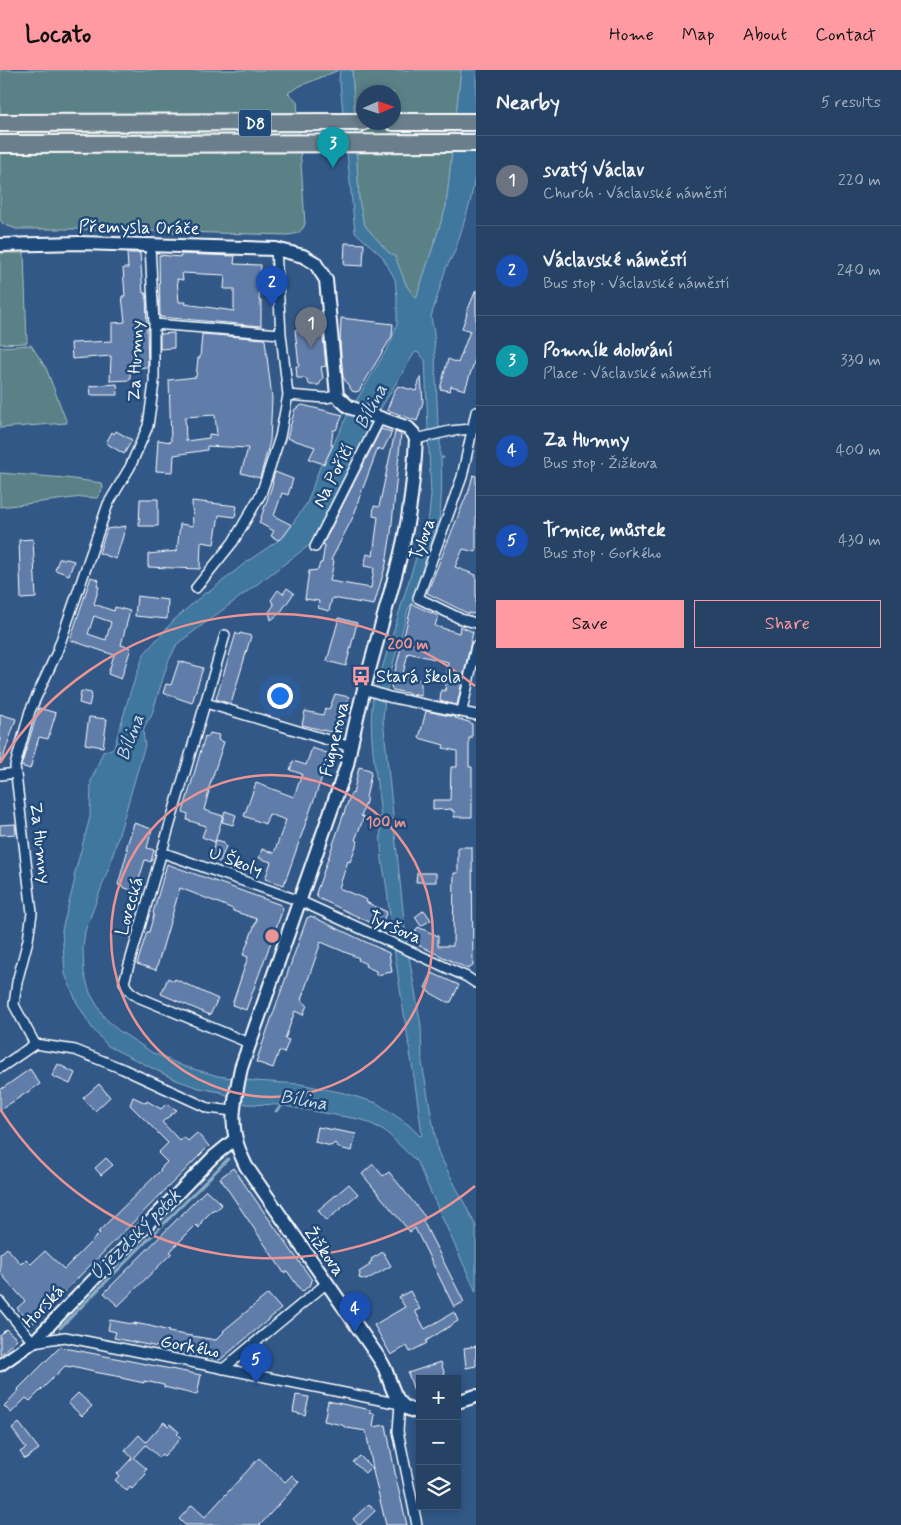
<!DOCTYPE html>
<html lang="en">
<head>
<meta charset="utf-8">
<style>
	body { margin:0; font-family:Mynerve,sans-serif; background:#2e496b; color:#f1f3f6 }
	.controls { position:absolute; right:15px; bottom:15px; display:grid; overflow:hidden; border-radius:0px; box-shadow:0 2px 8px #0003 }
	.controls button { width:45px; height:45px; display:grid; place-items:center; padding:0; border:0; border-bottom:1px solid #425b79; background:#264265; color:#f1f3f6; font:25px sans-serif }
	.compass { position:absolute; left:356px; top:15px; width:45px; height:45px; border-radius:50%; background:#264265; box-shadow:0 2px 8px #0003; rotate:87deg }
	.you { position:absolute; left:279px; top:625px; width:18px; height:18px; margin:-12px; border:4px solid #fff; border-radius:50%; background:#1a73e8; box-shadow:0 0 0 8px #1a73e833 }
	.badge { display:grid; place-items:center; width:32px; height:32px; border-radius:50%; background:#ff9aa2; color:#fff; font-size:16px; font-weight:700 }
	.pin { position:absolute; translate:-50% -41px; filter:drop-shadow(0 1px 2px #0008) }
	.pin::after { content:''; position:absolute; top:26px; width:18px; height:15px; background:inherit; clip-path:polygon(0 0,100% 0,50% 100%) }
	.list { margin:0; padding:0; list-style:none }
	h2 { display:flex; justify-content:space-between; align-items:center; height:65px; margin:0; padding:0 20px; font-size:21px }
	h2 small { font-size:16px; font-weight:400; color:#a4b0bf }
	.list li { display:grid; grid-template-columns:32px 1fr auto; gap:15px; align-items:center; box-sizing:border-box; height:90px; padding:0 20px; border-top:1px solid #425b79 }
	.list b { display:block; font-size:19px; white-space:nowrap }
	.list p { margin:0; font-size:16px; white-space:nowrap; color:#a4b0bf }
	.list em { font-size:16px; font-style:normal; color:#a4b0bf }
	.actions { display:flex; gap:10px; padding:15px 20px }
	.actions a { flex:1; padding:11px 0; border:1px solid #ff9aa2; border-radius:0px; text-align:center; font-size:18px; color:#ff9aa2 }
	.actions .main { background:#ff9aa2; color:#111 }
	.icon { flex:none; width:28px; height:28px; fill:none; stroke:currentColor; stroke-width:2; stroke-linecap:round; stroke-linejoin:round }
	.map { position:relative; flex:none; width:476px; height:1455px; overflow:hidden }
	header { display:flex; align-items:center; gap:30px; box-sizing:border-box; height:70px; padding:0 25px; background:#ff9aa2; color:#111 }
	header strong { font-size:24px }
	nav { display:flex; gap:28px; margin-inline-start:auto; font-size:18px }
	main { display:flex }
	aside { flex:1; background:#264265 }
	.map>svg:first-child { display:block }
	.green { fill:#5a8186; stroke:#acc0c2; fill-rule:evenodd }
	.water { fill:#41779e; stroke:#8dadc5; fill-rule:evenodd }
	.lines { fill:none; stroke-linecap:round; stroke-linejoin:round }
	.stream { stroke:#8dadc5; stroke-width:3 }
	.building { fill:#607ca8; stroke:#fff; fill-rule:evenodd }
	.minor-casing { stroke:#fff; stroke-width:12 }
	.tertiary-casing { stroke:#fff; stroke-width:15 }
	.secondary-casing { stroke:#fff; stroke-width:16 }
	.motorway-casing { stroke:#fff; stroke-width:20 }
	.minor { stroke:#1f4a7a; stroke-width:9 }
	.tertiary { stroke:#1f4a7a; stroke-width:11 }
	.secondary { stroke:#1f4a7a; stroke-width:12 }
	.motorway { stroke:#6b7e8b; stroke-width:16 }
	.ring { fill:none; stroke:#ea9494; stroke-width:2.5 }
	.labels { text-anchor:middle; stroke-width:5; stroke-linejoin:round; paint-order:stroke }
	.shield { fill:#1f4a7a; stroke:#bcc9d7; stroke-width:1 }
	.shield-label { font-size:16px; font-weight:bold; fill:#fff }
	.street-label { font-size:18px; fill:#fff; stroke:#1f4a7a }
	.poi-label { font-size:18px; fill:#fff; stroke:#1f4a7a; text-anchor:start }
	.water-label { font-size:19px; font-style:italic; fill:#d0dde7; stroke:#1f4a7a }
	.centre { fill:#ea9494; stroke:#1f4a7a; stroke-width:2.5 }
	.ring-label { font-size:15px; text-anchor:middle; font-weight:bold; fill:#ea9494; stroke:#1f4a7a; stroke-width:5; stroke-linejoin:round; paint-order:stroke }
</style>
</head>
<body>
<header>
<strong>Locato</strong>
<nav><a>Home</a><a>Map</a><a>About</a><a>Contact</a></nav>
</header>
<main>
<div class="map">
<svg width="476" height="1455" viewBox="0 0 476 1455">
	<rect width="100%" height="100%" fill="#325887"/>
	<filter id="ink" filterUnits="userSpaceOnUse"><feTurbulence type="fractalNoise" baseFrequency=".02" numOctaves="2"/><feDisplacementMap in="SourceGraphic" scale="10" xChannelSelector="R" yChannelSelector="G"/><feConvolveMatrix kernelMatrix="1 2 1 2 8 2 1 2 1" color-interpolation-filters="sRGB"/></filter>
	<g filter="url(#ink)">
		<path class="green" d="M0,0H339L300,16L288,23L297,31L305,154C301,163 297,164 288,165L73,159H16L3,154L0,149Z
			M352,0H461L446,137L416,229L406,215L395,187L388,182L366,157L363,150L359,130ZM363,22H393V52H363Z
			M0,183H24L27,273L0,274Z
			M31,275L46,298L67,353L0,358V277Z
			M0,403L66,408L102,413L103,418L97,428L82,427L0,437Z"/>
		<path class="water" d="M340,0H352L359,130L363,150L366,157L388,182L395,186L406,215L416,229L446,137L461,0H476V102L470,133L455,181L446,198L431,247L434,263L438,354L440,357V387H444V388L441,389C442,410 442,429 439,450L412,533L408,539C400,575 385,611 383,649L406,869L421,956L422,993L438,1082L476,1156V1222L417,1092L384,1060L363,1050L279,1035L246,1034L220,1022L199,1018L176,1010L108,976L92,958L77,933L65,904L62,860L75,809L74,806L90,747L91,711L103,682L114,678L130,623L144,584L174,550L206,522H209L245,493L283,467L307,433L321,394H324L347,346L390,274L397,254V228L395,209L382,186L355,162L340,13L339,11ZM415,282L419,283L425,290L431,425L429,445L373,628C367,669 379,711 381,752C381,760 380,768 381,775C381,790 385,805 387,820C395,902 412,983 422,1065L420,1066L409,1055L377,1033L344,1023L300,1014L255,1011L218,1006L183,996L153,983L118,960L104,947L90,923L84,903L83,878L85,861L110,795L145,675C142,663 143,655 151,647L168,592L177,574L311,474L319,461L381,338Z"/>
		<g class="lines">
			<path class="stream" d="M276,1041L285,1033
				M60,1258L228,1089"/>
		</g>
		<path class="building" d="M345,173L364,174L363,196L344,195Z
			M127,183H140L143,223H146L148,297L130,298V310L110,311L111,286L72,289L71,273L112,271V253L125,252L122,226H125L123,198H128Z
			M181,184L235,186L234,194L261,195L259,231H261V256L160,247L159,185L181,187ZM182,203L225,205L224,219H234V241L185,234L186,232H179L177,209L183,210Z
			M476,220V286L465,320L451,316L450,321L440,319L448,289L458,293L470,261L462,258L467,244H466Z
			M341,248L393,254L392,266L359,321L355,322L352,321L343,307L340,273Z
			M314,251L315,258L322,257L326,296L321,297L323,308L319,315H310L305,308H297L296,296H299L295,260L300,259L305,252Z
			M174,263V278L160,279V264Z
			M202,264L264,269L265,270L272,328L270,371L260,408L241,403L248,378L207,376V380L174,385L173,402L156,401L158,370L171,372L169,310L196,307L198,288H200ZM215,345L217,365L209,364V368L186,371L185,347Z
			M421,306L423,332L417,351L387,340L395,320L398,316L416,321Z
			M117,314L118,325H91L90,316Z
			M302,335L343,345L336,360H333L331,375H333L324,394L309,389L315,377L287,368L295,339Z
			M381,359L392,362L383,380L378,378L357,434H358L353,447L331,490L334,491L330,511L371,518L374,498L364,496L367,484L373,486L378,447L373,446L374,436L379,437L395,362L401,364L391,463L386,494L374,535L332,528L329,541L318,538L319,531L305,529L309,501L318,500L320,493H322L325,475L323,474Z
			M116,361L132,370L124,384L106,373L112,362L114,364Z
			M275,402L293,409L288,425L282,423L274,446L292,455L283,467L278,470L271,466L274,461L259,453L271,419L273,412H272Z
			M473,405L476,406V482L463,479L455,497L476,505V544L467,543L427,523L467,424H468Z
			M140,429H158V456H139Z
			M192,431L237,436L235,447L219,445L214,474L201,472L200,499L148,497V484L177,481L180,454L193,456Z
			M126,456L116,489L99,483L107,459Z
			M33,469L36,528L21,529L19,470Z
			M59,489H67L74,491L69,505L55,500Z
			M91,507L99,510L97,516L99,517L94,534L114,541L115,537L130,541L121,575L131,578L121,609L108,604L114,585L70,570ZM94,546L111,552L106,570L88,564Z
			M287,518L294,523L280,543L271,550L269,542L274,535L271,530L278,520L283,524Z
			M137,526L168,530L167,549L135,546Z
			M412,534L438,546L435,556L459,563L460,556L473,562L457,635L440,631L441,620L445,621L448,592L408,583L403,604L411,606V609L421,610V626L393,620L391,617Z
			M339,548L357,553L346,596L327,591Z
			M236,563L239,565L240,563L251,566L231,634L216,629Z
			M179,591L203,598L192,633L163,623L166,614L171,615Z
			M81,621L92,623L89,636L79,633Z
			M335,624L349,627L339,664L302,655L305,641L323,645L325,638L329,640Z
			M39,638L56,643L48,669L39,667L30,699L21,696Z
			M426,641L455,647V648L469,652L472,654V668H469V697H472V747H454V741H452V739L433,740V730H450L451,697H457V681L443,678L444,675L419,668Z
			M0,644L16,649L2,691H0Z
			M89,647L107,649L103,677L85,674Z
			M210,663L219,665L218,670L224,672L208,721H209L204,740L223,746L215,772L202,767L206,756L187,750L188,744L183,742L205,666L208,667Z
			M312,678L330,684L284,815L265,809L271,792L259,788L262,779L274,783L286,750L269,744L265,754L244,746L256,713L294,727L302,704L290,700L293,691L306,695Z
			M359,697L370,700L371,704L366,728L367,729L361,746L364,747L355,770L358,771L350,792L348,791L339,818L367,830L366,832L387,842L380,857L318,828L316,823L351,723L353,724Z
			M225,741L236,745L233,755L222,752Z
			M134,753L152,759L147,778L154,780L151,792L145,790L135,822L118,815L128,779H126Z
			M15,754L16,764L0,765V755Z
			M216,770L224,772V775L226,776L220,792L209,789Z
			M458,777H472L473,896L468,899L410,871L418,857L438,866V876H453L454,803H458Z
			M167,794L281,835L283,839L246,940L232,935L248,887L243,885L257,849L233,841V839L221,834L180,818L156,900L137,894L147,862H149L154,844L153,843Z
			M417,803H436V812H416Z
			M424,840L431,850L421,856L415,847Z
			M311,846L389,883L392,902L376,905V901L365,896L366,894L358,890L359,888L321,872L301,930L307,935L303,945L295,941L285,969L289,970L284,983L279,981L273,998L256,992L307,848Z
			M432,903L459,915L451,932H447L427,921L428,919L425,918Z
			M168,908L174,911L175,909L218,929L210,945L161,924Z
			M58,994L75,1003L70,1014L52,1006Z
			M30,999L40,1014L0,1040V1020Z
			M99,1014L110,1027L95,1041L83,1028Z
			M133,1027L146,1033L147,1031L161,1039L166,1034L177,1040L162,1052L180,1071L184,1067L188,1071L197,1063L209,1076L31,1255L17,1238L25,1231L0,1203V1184L7,1178L21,1194L26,1189L31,1194L45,1181L64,1199L100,1163L98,1162L161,1100L160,1099L167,1092L158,1083L168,1073L130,1035Z
			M318,1057L356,1064L352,1081L339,1078L335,1073L331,1076L315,1072Z
			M106,1088L113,1095L101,1105L95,1098Z
			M373,1094L383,1106L389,1102L426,1148L423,1151L464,1232L454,1237L415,1158L410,1162L362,1104Z
			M233,1098L312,1210L311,1214L302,1222L287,1201L284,1203L220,1108Z
			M349,1114L358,1124L326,1151L318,1140Z
			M206,1120L222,1135L215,1141L214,1139L202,1151L199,1158L196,1155L176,1175L170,1182L172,1183L118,1236L104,1223Z
			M383,1182L391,1196L366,1210L359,1208L360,1204L359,1202L370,1195L369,1193L372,1191L371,1189Z
			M410,1221L420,1239L415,1241L425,1259L454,1242L458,1251L426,1271L427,1273L410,1282L407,1276L391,1285L374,1255L405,1237L399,1227Z
			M268,1224L281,1239L220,1290L114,1268L116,1262L108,1260L110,1250L137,1255L134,1253L150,1256L169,1261L168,1262L216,1270L224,1262L223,1261Z
			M6,1259L17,1269L0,1285V1265Z
			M476,1276V1296L466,1298L464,1278Z
			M60,1277L201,1305L197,1325L164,1317V1315L144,1311V1313L121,1308V1307L94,1302V1301L72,1296L71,1297L65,1296L30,1331L26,1328L11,1343L4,1336L19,1320L18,1319Z
			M441,1292L446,1309H420V1333H418L408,1303Z
			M78,1323L92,1336L82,1346L68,1333Z
			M296,1325L309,1327L305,1345L293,1342Z
			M328,1331L371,1340L370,1343L375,1344L373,1357L386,1355L397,1413L407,1455H386L372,1397L373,1399L366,1361L347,1358L342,1355L324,1351Z
			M164,1352L168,1356L170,1354L179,1362L177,1364L181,1368L164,1386L162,1384L159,1387L146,1375L134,1388L147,1399L144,1402L146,1404L132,1419L130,1417L127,1421L115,1410L119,1406L117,1404L132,1388L125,1380L139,1365L146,1372Z
			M19,1353L39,1379L25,1389L20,1382L26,1378L12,1359Z
			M360,1386L371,1397L365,1403L353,1392Z
			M259,1388L285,1412L292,1405L299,1412L260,1455H185L179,1449L192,1435L205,1447Z
			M369,1434L375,1441L360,1455H358L353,1449Z"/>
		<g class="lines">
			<defs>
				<path id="minor" d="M150,175L154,254V313L148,356L130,397L108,434L57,582L30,641L15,696L32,843L28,870L17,912L14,935L35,974L75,980L123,999L208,1038L233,1041
					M154,254L281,264
					M288,325L325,328L337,326
					M476,342L462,407L418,528L461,549L476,553
					M416,369L450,361L471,359
					M315,477L380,348
					M196,518L233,472L261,424L280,367L288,325L281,264L276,179
					M225,565L124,912C127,920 131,923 138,927L249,973
					M364,619L389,627L476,645
					M206,633L351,677
					M462,641L476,576
					M0,705L16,703
					M161,782L300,831L467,907L476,913
					M0,998L35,974
					M0,1232L33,1272L65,1267L400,1334L398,1361L417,1455
					M223,1299L327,1213"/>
				<path id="tertiary" d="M0,1295L33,1272L213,1087L235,1069"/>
				<path id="secondary" d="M0,175L80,173L276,179L303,186L315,193L326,210L337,326L349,337L408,358L413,363L416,369C414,407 410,446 401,483C383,554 360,623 347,695L241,998C233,1037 227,1059 246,1096L372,1278C377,1285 382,1292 385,1299C393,1318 395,1340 420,1342
					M457,1332L476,1326"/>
				<path id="motorway" d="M393,52H476
					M0,53L363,52
					M0,74L476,73"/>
			</defs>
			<use href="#minor" class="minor-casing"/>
			<use href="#tertiary" class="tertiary-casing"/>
			<use href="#secondary" class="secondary-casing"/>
			<use href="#motorway" class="motorway-casing"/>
			<use href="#minor" class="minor"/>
			<use href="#tertiary" class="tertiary"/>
			<use href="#secondary" class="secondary"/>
			<use href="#motorway" class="motorway"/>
		</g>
	</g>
	<g class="ring">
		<circle cx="272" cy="866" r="161"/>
		<path d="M475 1116A322 322 0 0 1 0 1039M0 693A322 322 0 0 1 475 616"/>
	</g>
	<defs>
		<symbol id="bus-bare" viewBox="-9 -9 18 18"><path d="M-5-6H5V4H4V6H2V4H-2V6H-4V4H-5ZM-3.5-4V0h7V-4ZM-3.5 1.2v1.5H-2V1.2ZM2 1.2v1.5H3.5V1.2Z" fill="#ff9aa2" stroke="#1f4a7a" stroke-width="2.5" paint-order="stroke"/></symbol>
	</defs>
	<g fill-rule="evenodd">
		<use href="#bus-bare" x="347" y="592" width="28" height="28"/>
	</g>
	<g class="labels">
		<rect class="shield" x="239" y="39.5" width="32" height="27" rx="4"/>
		<g class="shield-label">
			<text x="255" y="59">D8</text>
		</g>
		<g class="street-label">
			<text transform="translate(139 157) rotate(1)" y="6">Přemysla Oráče</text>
			<text transform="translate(135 291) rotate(-88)" y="6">Za Humny</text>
			<text transform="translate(333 405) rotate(-63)" y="6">Na Poříčí</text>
			<text transform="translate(422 469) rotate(-70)" y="6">Tylova</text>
			<text transform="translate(334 669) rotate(-77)" y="6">Fügnerova</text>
			<text transform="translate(41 773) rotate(83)" y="6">Za Humny</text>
			<text transform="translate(236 791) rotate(20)" y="6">U Školy</text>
			<text transform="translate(129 836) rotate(-74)" y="6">Lovecká</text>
			<text transform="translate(395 857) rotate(24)" y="6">Tyršova</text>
			<text transform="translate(325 1181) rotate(55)" y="6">Žižkova</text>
			<text transform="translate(43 1236) rotate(-46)" y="6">Horská</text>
			<text transform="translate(190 1276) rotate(11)" y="6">Gorkého</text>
		</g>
		<g class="poi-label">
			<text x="376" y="612">Stará škola</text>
		</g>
		<g class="water-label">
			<text transform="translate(370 336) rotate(-62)" y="7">Bílina</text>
			<text transform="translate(129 667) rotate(-70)" y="7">Bílina</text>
			<text transform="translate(304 1029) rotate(9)" y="7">Bílina</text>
			<text transform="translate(134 1164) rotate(-45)" y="7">Újezdský potok</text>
		</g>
	</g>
	<circle cx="272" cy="866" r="8" class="centre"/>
	<g class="ring-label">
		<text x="408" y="579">200 m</text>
		<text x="386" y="757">100 m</text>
	</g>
</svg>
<div class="controls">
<button>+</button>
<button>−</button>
<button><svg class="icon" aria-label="layers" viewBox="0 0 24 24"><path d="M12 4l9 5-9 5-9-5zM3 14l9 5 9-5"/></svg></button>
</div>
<svg class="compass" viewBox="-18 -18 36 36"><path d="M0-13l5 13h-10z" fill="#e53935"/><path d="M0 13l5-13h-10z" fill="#a4b0bf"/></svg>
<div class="you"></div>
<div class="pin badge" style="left:311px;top:278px;background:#6b7280">1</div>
<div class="pin badge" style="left:272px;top:237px;background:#1a4fb4">2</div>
<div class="pin badge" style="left:333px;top:98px;background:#0f9aa8">3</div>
<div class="pin badge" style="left:355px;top:1263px;background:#1a4fb4">4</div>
<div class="pin badge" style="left:256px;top:1314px;background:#1a4fb4">5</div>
</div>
<aside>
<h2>Nearby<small>5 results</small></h2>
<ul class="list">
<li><span class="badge" style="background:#6b7280">1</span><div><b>svatý Václav</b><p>Church · Václavské náměstí</p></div><em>220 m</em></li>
<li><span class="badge" style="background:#1a4fb4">2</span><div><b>Václavské náměstí</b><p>Bus stop · Václavské náměstí</p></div><em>240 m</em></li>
<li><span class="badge" style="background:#0f9aa8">3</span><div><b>Pomník dolování</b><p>Place · Václavské náměstí</p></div><em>330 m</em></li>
<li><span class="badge" style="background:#1a4fb4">4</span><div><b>Za Humny</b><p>Bus stop · Žižkova</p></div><em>400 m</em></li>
<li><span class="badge" style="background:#1a4fb4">5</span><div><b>Trmice, můstek</b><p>Bus stop · Gorkého</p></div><em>430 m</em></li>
</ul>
<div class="actions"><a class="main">Save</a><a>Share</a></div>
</aside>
</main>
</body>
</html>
